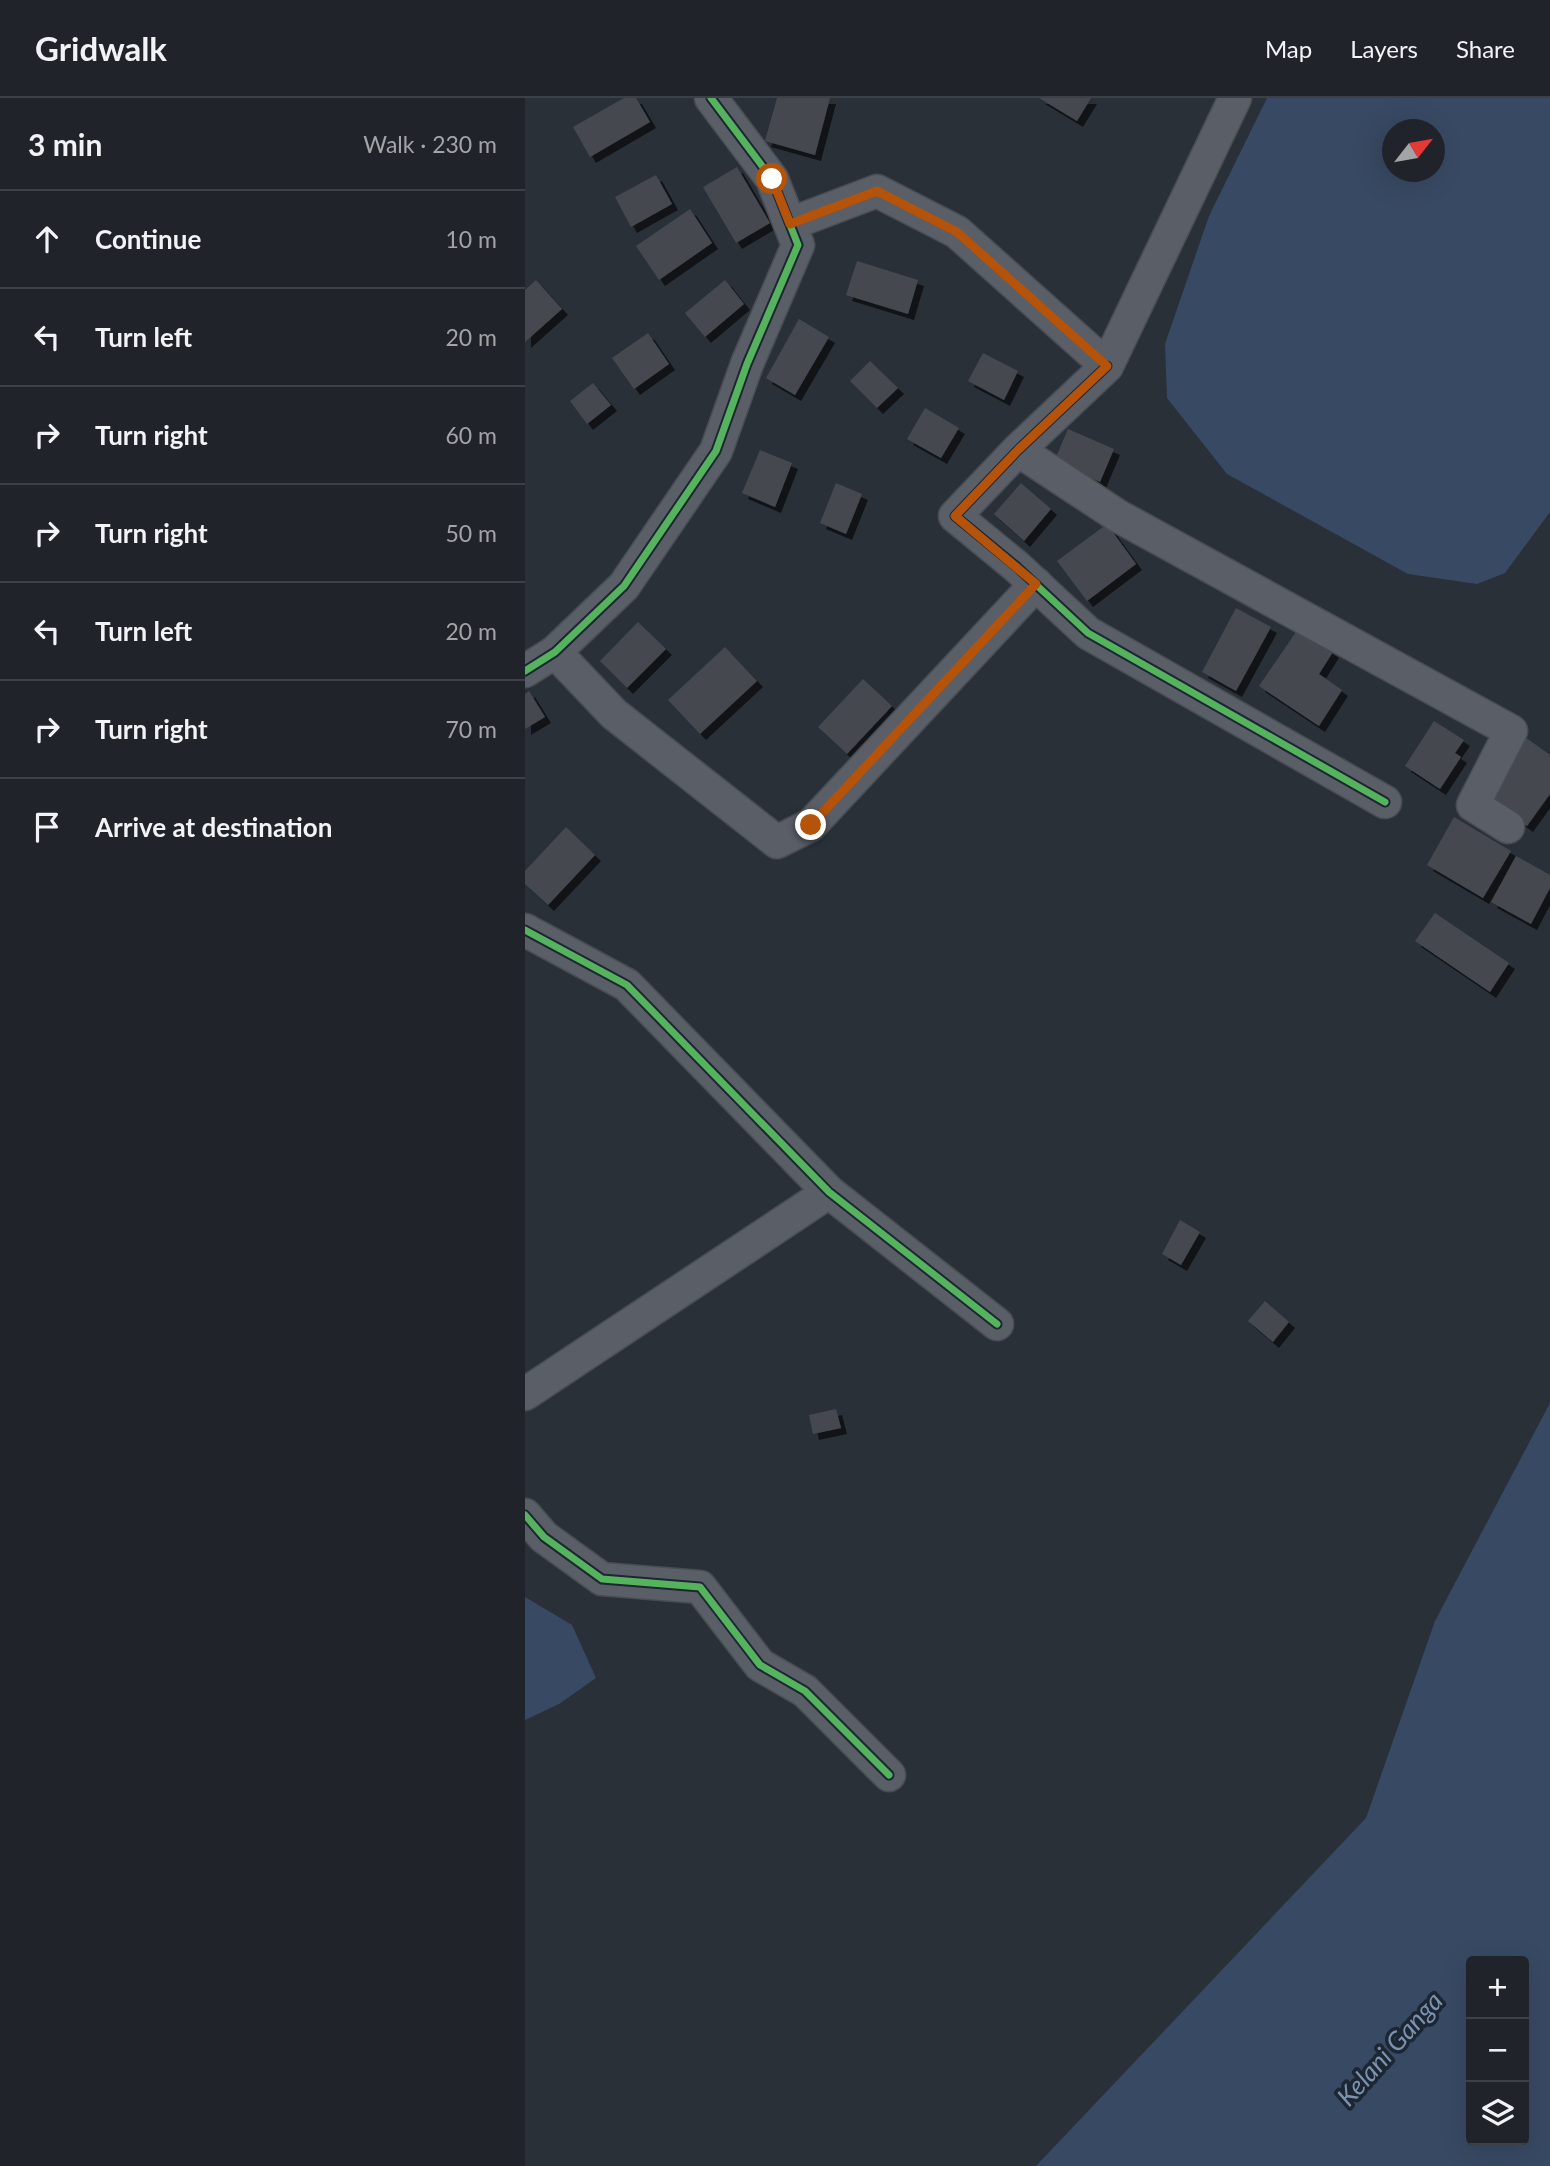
<!DOCTYPE html>
<html lang="en">
<head>
<meta charset="utf-8">
<style>
	body { margin:0; font-family:Lato,sans-serif; background:#2d3036; color:#f1f3f6 }
	.controls { position:absolute; right:21px; bottom:21px; display:grid; overflow:hidden; border-radius:7px; box-shadow:0 7px 28px #0002 }
	.controls button { width:63px; height:63px; display:grid; place-items:center; padding:0; border:0; border-bottom:2px solid #3d4147; background:#20242a; color:#f1f3f6; font:35px sans-serif }
	.compass { position:absolute; left:857px; top:21px; width:63px; height:63px; border-radius:50%; background:#20242a; box-shadow:0 7px 28px #0002; rotate:59deg }
	.stop { position:absolute; width:21px; height:21px; margin:-16px; border:5px solid #b45309; border-radius:50%; background:#fff }
	.stop.end { background:#b45309; border-color:#fff; box-shadow:0 2px 7px #0008 }
	.list { margin:0; padding:0; list-style:none }
	h2 { display:flex; justify-content:space-between; align-items:center; height:91px; margin:0; padding:0 28px; font-size:30px }
	h2 small { font-size:23px; font-weight:400; color:#a2a4a8 }
	.list li { display:grid; grid-template-columns:46px 1fr auto; gap:21px; align-items:center; box-sizing:border-box; height:98px; padding:0 28px; border-top:2px solid #3d4147 }
	.list b { display:block; font-size:26px; white-space:nowrap }
	.list em { font-size:23px; font-style:normal; color:#a2a4a8 }
	.icon { flex:none; width:38px; height:38px; fill:none; stroke:currentColor; stroke-width:2; stroke-linecap:round; stroke-linejoin:round }
	.map { position:relative; flex:none; width:1025px; height:2068px; overflow:hidden }
	header { display:flex; align-items:center; gap:42px; box-sizing:border-box; height:98px; padding:0 35px; background:#20242a; border-bottom:2px solid #3d4147 }
	header strong { font-size:33px }
	nav { display:flex; gap:38px; margin-inline-start:auto; font-size:24px }
	main { display:flex }
	aside { flex:1; background:#20242a }
	.map>svg:first-child { display:block }
	.water { fill:#384963; fill-rule:evenodd }
	.building { fill:#444950; filter:url(#shadow) }
	.lines { fill:none; stroke-linecap:round; stroke-linejoin:round }
	.minor-casing { stroke:#484c53; stroke-width:35 }
	.minor { stroke:#5a5e66; stroke-width:32 }
	.cycleway-casing { stroke:#1d2633; stroke-width:11 }
	.cycleway { stroke:#56b35d; stroke-width:7 }
	.route { stroke:#b45309; stroke-width:9 }
	.labels { text-anchor:middle; stroke-width:7; stroke-linejoin:round; paint-order:stroke }
	.water-label { font-size:26px; font-style:italic; fill:#7c92b1; stroke:#1d2633 }
</style>
</head>
<body>
<header>
<strong>Gridwalk</strong>
<nav><a>Map</a><a>Layers</a><a>Share</a></nav>
</header>
<main>
<aside>
<h2>3 min<small>Walk · 230 m</small></h2>
<ul class="list">
<li><svg class="icon" aria-label="ahead" viewBox="0 0 24 24"><path d="M12 20V5M6 11l6-6 6 6"/></svg><div><b>Continue</b></div><em>10 m</em></li>
<li><svg class="icon" aria-label="left" viewBox="0 0 24 24"><path d="M17 20v-9H6M10 6l-5 5 5 5"/></svg><div><b>Turn left</b></div><em>20 m</em></li>
<li><svg class="icon" aria-label="right" viewBox="0 0 24 24"><path d="M7 20v-9h11M14 6l5 5-5 5"/></svg><div><b>Turn right</b></div><em>60 m</em></li>
<li><svg class="icon" aria-label="right" viewBox="0 0 24 24"><path d="M7 20v-9h11M14 6l5 5-5 5"/></svg><div><b>Turn right</b></div><em>50 m</em></li>
<li><svg class="icon" aria-label="left" viewBox="0 0 24 24"><path d="M17 20v-9H6M10 6l-5 5 5 5"/></svg><div><b>Turn left</b></div><em>20 m</em></li>
<li><svg class="icon" aria-label="right" viewBox="0 0 24 24"><path d="M7 20v-9h11M14 6l5 5-5 5"/></svg><div><b>Turn right</b></div><em>70 m</em></li>
<li><svg class="icon" aria-label="arrive" viewBox="0 0 24 24"><path d="M6 21V4h12l-3 4 3 4H6"/></svg><div><b>Arrive at destination</b></div></li>
</ul>
</aside>
<div class="map">
<svg width="1025" height="2068" viewBox="0 0 1025 2068">
	<defs>
		<filter id="shadow"><feDropShadow dx="6" dy="6" stdDeviation="0" flood-color="#0009"/></filter>
	</defs>
	<rect width="100%" height="100%" fill="#2a3038"/>
	<path class="water" d="M742,0H1025V414L980,475L952,486L883,476L702,376L642,300L640,246L684,118ZM867,32H909V74H867Z
		M1025,1305V2068H511L841,1720L910,1523ZM999,1863V2042H946V1863Z
		M0,1499L47,1527L71,1580L34,1606L0,1622Z"/>
	<path class="building" d="M99,0H111L125,24L65,59L48,29Z
		M252,0H305L290,57L240,43Z
		M514,0H566L552,23Z
		M212,69L245,125L211,145L178,89Z
		M131,77L147,106L106,129L90,99Z
		M165,111L187,145L134,182L111,148Z
		M332,163L393,182L383,216L321,197Z
		M11,182L37,211L0,244V192Z
		M200,182L219,206L180,239L160,215Z
		M274,221L304,239L270,297L241,280Z
		M123,235L144,266L109,291L87,260Z
		M458,255L493,273L479,302L443,283Z
		M345,263L373,290L352,310L325,283Z
		M68,285L86,307L62,326L45,303Z
		M400,310L434,330L416,360L382,341Z
		M543,331L589,351L575,384L529,364Z
		M235,352L267,365L250,409L217,395Z
		M311,385L337,396L321,436L295,425Z
		M496,385L526,411L499,443L469,416Z
		M582,426L611,466L562,503L532,463Z
		M711,510L746,529L711,593L677,574Z
		M113,524L141,551L102,590L75,563Z
		M773,531L808,554L794,576L817,592L794,628L734,588Z
		M200,549L232,583L175,636L143,602Z
		M338,581L367,608L322,656L293,629Z
		M4,593L20,619L0,631V596Z
		M909,623L939,642L930,655L936,659L915,691L880,668Z
		M1000,639L1025,657V696L1002,728L959,697Z
		M929,719L986,753L958,800L902,767Z
		M41,729L70,757L23,807L0,786V773Z
		M991,758L1025,777V790L1006,826L966,804Z
		M910,815L984,865L965,894L890,843Z
		M655,1122L675,1134L656,1167L637,1156Z
		M740,1203L764,1224L748,1244L723,1223Z
		M311,1311L316,1330L288,1336L284,1317Z"/>
	<g class="lines">
		<defs>
			<path id="minor" d="M265,126L352,93L432,134L582,268L710,0
				M582,268L493,352L430,418L492,469L563,535L860,704
				M493,352L593,418L986,633L948,707L983,729
				M30,554L89,616L252,744L286,727L511,486
				M0,573L30,554L99,488L191,353L222,266L273,147L247,81L186,0
				M0,832L102,887L304,1094L472,1226
				M0,1296L304,1094
				M0,1417L19,1439L77,1481L175,1489L235,1567L280,1593L364,1677"/>
		</defs>
		<use href="#minor" class="minor-casing"/>
		<use href="#minor" class="minor"/>
		<defs>
			<path id="cycleway" d="M582,268L493,352L430,418L492,469L563,535L860,704
				M0,573L30,554L99,488L191,353L222,266L273,147L247,81L186,0
				M0,832L102,887L304,1094L472,1226
				M0,1417L19,1439L77,1481L175,1489L235,1567L280,1593L364,1677"/>
		</defs>
		<use href="#cycleway" class="cycleway-casing"/>
		<use href="#cycleway" class="cycleway"/>
	</g>
	<g class="lines">
		<path class="route" d="M247,81L265,126L352,93L432,134L582,268L493,352L430,418L511,486L286,727"/>
	</g>
	<g class="labels">
		<g class="water-label">
			<text transform="translate(865 1951) rotate(-48)" y="9">Kelani Ganga</text>
		</g>
	</g>
</svg>
<div class="controls">
<button>+</button>
<button>−</button>
<button><svg class="icon" aria-label="layers" viewBox="0 0 24 24"><path d="M12 4l9 5-9 5-9-5zM3 14l9 5 9-5"/></svg></button>
</div>
<svg class="compass" viewBox="-18 -18 36 36"><path d="M0-13l5 13h-10z" fill="#e53935"/><path d="M0 13l5-13h-10z" fill="#a2a4a8"/></svg>
<div class="stop" style="left:247px;top:81px"></div>
<div class="stop end" style="left:286px;top:727px"></div>
</div>
</main>
</body>
</html>
